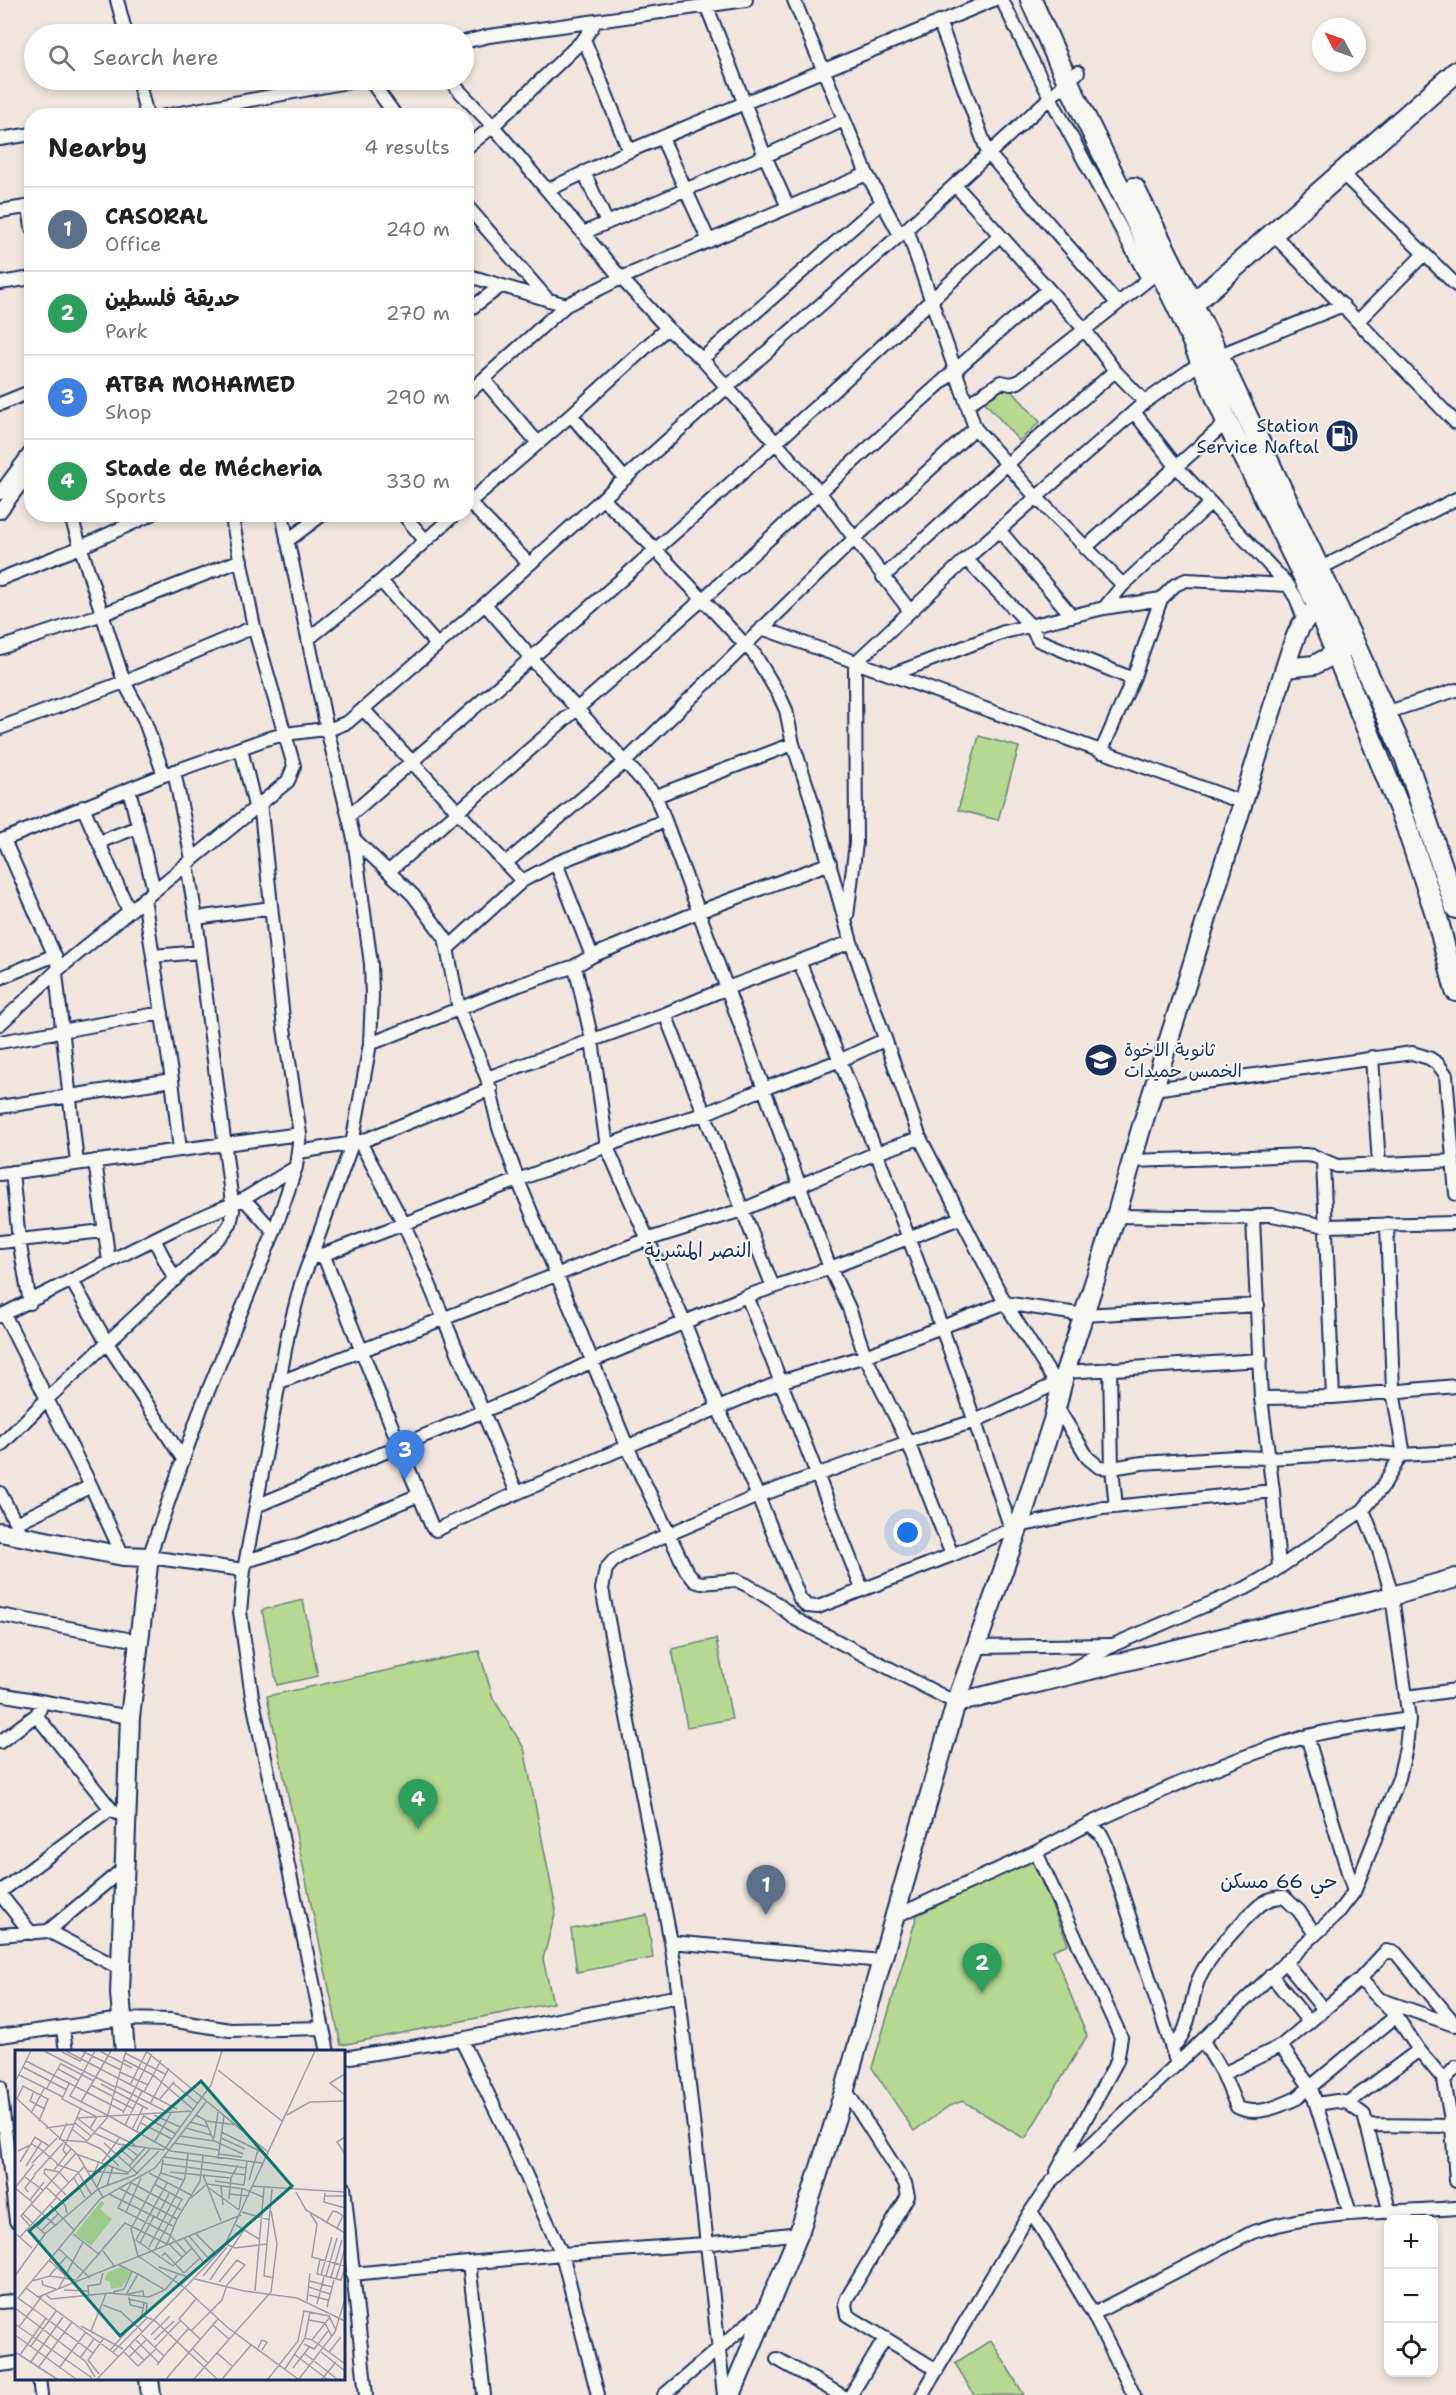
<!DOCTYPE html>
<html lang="en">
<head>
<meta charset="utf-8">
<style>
	body { margin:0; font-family:"Shantell Sans","Playpen Sans Arabic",sans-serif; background:#f6f6f6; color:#202124 }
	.controls { position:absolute; right:18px; bottom:18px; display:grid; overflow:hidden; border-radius:12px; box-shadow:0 3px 9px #0003 }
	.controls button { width:54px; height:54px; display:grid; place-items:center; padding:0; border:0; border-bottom:2px solid #e0e0e0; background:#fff; color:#202124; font:30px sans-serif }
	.compass { position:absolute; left:1312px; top:18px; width:54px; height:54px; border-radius:50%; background:#fff; box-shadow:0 3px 9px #0003; rotate:311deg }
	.you { position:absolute; left:908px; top:1533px; width:21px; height:21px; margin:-15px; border:4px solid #fff; border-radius:50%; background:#1a73e8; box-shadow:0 0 0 9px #1a73e833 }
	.badge { display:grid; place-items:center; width:39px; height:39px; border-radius:50%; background:#7c3aed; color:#fff; font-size:20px; font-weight:700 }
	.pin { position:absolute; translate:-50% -50px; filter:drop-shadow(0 2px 3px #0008) }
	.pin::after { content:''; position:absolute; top:32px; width:21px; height:18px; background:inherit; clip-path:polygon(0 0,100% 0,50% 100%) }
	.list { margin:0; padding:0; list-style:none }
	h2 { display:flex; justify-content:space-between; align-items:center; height:78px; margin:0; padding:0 24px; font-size:26px }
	h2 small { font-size:20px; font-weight:400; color:#757577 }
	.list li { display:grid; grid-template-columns:39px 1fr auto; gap:18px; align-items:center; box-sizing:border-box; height:84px; padding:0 24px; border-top:2px solid #e0e0e0 }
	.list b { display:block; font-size:22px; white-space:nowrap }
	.list p { margin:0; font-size:20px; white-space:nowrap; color:#757577 }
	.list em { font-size:20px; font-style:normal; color:#757577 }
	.icon { flex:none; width:33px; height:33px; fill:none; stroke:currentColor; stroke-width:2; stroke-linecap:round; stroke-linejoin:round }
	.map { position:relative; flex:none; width:1456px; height:2395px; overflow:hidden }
	.search { position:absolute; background:#fff; box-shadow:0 3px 9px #0003; left:24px; top:24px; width:450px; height:66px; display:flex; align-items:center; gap:15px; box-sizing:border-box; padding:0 21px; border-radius:33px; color:#757577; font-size:22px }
	.panel { position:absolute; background:#fff; box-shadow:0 3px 9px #0003; left:24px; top:108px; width:450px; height:414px; border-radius:24px }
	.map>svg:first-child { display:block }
	.green { fill:#b6d892; stroke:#688478; stroke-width:1.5 }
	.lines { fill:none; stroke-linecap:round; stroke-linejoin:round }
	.street-casing { stroke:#1b2f5e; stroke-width:16 }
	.secondary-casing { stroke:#1b2f5e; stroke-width:22 }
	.primary-casing { stroke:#1b2f5e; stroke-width:24 }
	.street { stroke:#f6f6f2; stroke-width:12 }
	.secondary { stroke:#f6f6f2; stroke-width:18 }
	.primary { stroke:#f6f6f2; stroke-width:20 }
	.labels { text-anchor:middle; stroke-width:4.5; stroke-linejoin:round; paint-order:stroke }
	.poi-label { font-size:18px; fill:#1b2f5e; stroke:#f6f6f2; text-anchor:end }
	.neighbourhood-label { font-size:20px; fill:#1b2f5e; stroke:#f6f6f2 }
	.inset-road { fill:none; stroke:#9b9cab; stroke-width:1.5 }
	.view { fill:#0f766e; fill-opacity:0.15; stroke:#0f766e; stroke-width:3 }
	.inset-edge { fill:none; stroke:#1b2f5e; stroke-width:3 }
</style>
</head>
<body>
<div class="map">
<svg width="1456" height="2395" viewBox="0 0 1456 2395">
	<rect width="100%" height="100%" fill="#f0e5df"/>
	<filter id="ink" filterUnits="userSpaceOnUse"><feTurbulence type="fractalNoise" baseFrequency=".0167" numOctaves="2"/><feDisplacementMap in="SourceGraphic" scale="12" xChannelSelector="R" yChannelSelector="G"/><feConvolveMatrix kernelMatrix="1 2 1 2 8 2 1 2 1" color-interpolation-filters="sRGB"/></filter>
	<g filter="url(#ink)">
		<path class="green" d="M1006,384L1040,422L1019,441L984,401Z
			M979,736L1019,747L998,820L958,810Z
			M303,1600L318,1676L277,1685L262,1610Z
			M716,1639L732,1719L687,1727L672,1649Z
			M479,1651L493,1698L524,1748L556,1910L543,1959L553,2003L341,2045L267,1696Z
			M1032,1860L1068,1944L1053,1950L1087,2036L1025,2139L963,2101L949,2106L914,2131L872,2068L917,1915Z
			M647,1915L653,1958L577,1972L571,1929Z
			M991,2340L1024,2395H974L955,2363Z"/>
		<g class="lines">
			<defs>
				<path id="street" d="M117,0L126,34
					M794,0L867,174L900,235
					M1002,0L1050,97L1148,279
					M707,7L765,156L788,207
					M939,21L988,153L1117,303
					M584,39L629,151
					M464,42L489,36L746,0
					M138,80L147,116
					M370,80L396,116
					M449,80L493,126L621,278L667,328L702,359L820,493L910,611
					M164,116L358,80
					M662,138L709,241
					M0,139L32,134
					M466,148L493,126L584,39L596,21
					M584,172L607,223
					M1343,174L1456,285
					M955,185L1085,330L1115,371L1145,402
					M548,190L629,151L993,0
					M466,205L548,300
					M29,207L32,228
					M0,211L32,206
					M907,229L975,428L1036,497L1123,585
					M583,233L765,156L844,120
					M1274,235L1456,423
					M466,275L566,305L621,278L867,174
					M0,283L32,278
					M466,312L501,286
					M1358,321L1424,254
					M702,359L882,202
					M484,380L538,443
					M466,395L566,305
					M0,404L32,391
					M968,404L1001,382L1011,384L1018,382L1154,275
					M1134,412L1176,466L1288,585L1296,598L1304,619
					M571,415L625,479
					M0,493L32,450
					M603,499L655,549L755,655L779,695L786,710L793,744L811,798L851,942L920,1138L1005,1303L1060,1390
					M469,502L529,564
					M466,505L571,415L667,328
					M0,512L32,469
					M70,514L124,682L144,719L164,775
					M282,514L327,729L354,839L371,964L372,996L370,1044L352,1144L301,1284L288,1334L244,1570L240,1612L252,1697L328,2052
					M403,514L425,540
					M999,530L1072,616
					M287,541L323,514
					M1085,548L1230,419
					M966,559L1030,625L1038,640L1133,679
					M1319,569L1456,499
					M883,577L1006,465L1115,371
					M0,579L81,547L152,514
					M381,581L437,645
					M485,604L531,658L656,796L830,1268L849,1308L865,1356L908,1442L952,1555
					M1104,608L1123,585L1211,503
					M762,628L1244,803
					M308,639L381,581L455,514
					M0,648L103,614L241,560
					M891,675L1004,632L1104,608L1161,599L1175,585L1186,580L1288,585
					M363,709L522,881
					M1385,713L1456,690
					M0,728L124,682L254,627
					M241,749L255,806
					M1101,752L1133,679L1161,599
					M174,771L192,859
					M129,789L154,890
					M656,796L793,744
					M83,807L129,911
					M349,816C568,626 790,437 1000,235
					M354,839L413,895L445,938L459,1009L487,1078L499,1128L518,1180L627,1446L686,1570L695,1581L701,1583L736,1580L747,1585L775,1602L797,1620L956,1703
					M4,840L60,968
					M0,841L164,775L266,739L285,734L333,728L348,722L485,604L727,387L900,235L1078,72
					M99,842L138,827
					M506,863L626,761L855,538L975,428
					M556,863L592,956
					M389,871C494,780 600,690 704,598C818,495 930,389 1048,290
					M144,898L172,1080L180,1150
					M847,916L856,843L855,663L966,559L1145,402L1200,363L1343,305
					M196,918L271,908
					M448,948L522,881L556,863L664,821
					M153,956L200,952
					M799,961C877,1147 948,1337 1011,1529
					M575,966L592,1040L607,1147L685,1324L718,1408L758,1496L800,1599L807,1606L818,1607L952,1555L1019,1526L1103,1508L1273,1491
					M56,973L77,1163
					M0,978L55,955
					M665,1014L773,1287
					M0,1024L60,968L288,781L294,766L254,627L231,514
					M0,1042L162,1013
					M370,1044L519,985L575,966L592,956L698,912L830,863
					M1372,1057L1379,1165
					M487,1078L665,1014L727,988L851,942
					M1154,1089L1412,1053L1429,1058L1438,1064L1446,1075L1456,1194
					M0,1107L172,1080
					M360,1142L404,1224L517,1493
					M299,1152L360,1142L491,1089
					M95,1161L109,1261
					M1132,1161L1305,1155L1314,1156L1337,1166L1453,1161
					M1323,1161L1333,1397
					M12,1172L19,1240L30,1303
					M0,1174L300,1134
					M244,1199L274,1232
					M1116,1216L1253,1218L1263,1215H1272L1326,1226L1456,1223
					M1253,1218L1261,1398L1273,1491L1279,1568
					M1387,1224L1393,1391L1404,1455
					M154,1239L175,1280
					M0,1242L104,1231
					M323,1254L432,1527L436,1530L517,1493L780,1382L865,1356L1005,1303L1084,1315L1258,1305
					M317,1257L646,1131L704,1114L763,1089L841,1060L884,1040
					M72,1281L107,1343L183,1459
					M747,1296L862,1589
					M4,1314L91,1486L123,1556
					M0,1316L178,1227L244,1199L296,1167
					M1065,1372L1261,1360
					M280,1382L646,1240L742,1210L876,1153L920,1138
					M1261,1398L1333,1397L1456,1386
					M1057,1407L1088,1458L1099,1467L1112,1468L1110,1368
					M0,1446L47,1399L224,1233L230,1224L233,1211L196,918L187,864
					M0,1493L19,1529
					M256,1506L534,1390L592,1361L747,1296L830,1268L960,1218
					M1116,1507L1112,1468L1142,1463L1235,1457L1269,1458L1369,1452L1401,1455
					M16,1523L91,1486
					M246,1561L299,1545L419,1495
					M244,1570L149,1557L201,1408L274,1232L296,1167L300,1134L284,1028L260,802
					M0,1615L138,1641
					M977,1647L1111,1645
					M1070,1671L1113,1645L1246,1588L1267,1576L1363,1510L1383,1486L1401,1455L1456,1452
					M0,1694L130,1717
					M1407,1697L1456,1690
					M36,1715L111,1809L117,1813
					M1307,1736L1354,1892
					M0,1742L36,1715L40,1709
					M1089,1824C1159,1792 1231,1758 1305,1737C1339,1727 1375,1725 1409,1719
					M1036,1852L1121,2037L1117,2061L1057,2171
					M0,1892L111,1809
					M0,1894L31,1933
					M896,1916L1036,1852L1089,1824L1101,1834L1106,1844L1177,2064
					M48,1931L121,1969
					M0,1935L48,1931L124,1868
					M671,1942L882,1961
					M1285,1962L1324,2010
					M1271,1975L1309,2022
					M1360,1979L1396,2016L1419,2050L1444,2080L1452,2126L1456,2181
					M1382,2000L1454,2025
					M63,2029L66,2052
					M0,2036L122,2019L170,2020L230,2030L323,2028
					M461,2039L503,2125L562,2254L598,2395
					M1203,2041L1223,2074L1237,2107C1256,2117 1280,2106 1297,2098L1396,2016
					M1281,2046L1311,2088L1350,2213
					M1172,2047C1191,2033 1190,1999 1199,1978C1208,1957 1241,1922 1259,1906C1266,1900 1275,1897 1284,1897L1299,1911L1315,1934
					M344,2058L461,2039L679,1996
					M1223,2074L1281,2046L1360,1979L1386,1951L1396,1953L1456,2025
					M1444,2080L1456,2067
					M0,2087L16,2221
					M845,2089L905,2183L908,2196L847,2298L845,2304L847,2315L937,2370
					M1348,2103L1419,2050
					M1316,2104L1337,2101L1348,2103L1364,2115L1390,2213
					M1368,2125L1452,2126
					M344,2187L366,2395
					M1031,2211L1093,2314L1134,2395
					M469,2263L484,2395
					M352,2274L562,2254L705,2244L799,2233
					M0,2302L16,2301
					M1093,2314L1253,2232C1318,2210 1388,2213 1456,2208
					M777,2359L841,2395
					M0,2365L16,2363
					M39,2378L41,2395
					M664,2395L766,2308
					M724,2395L679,1996L671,1942L602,1589L606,1569L614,1560L627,1552L758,1496L908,1442L975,1421L1055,1384
					M851,2395L885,2338
					M922,2395L1031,2211L1051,2182L1337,1914L1354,1892L1399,1778L1406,1748L1409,1719L1392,1596L1379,1550L1363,1510"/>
				<path id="secondary" d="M1285,668L1314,665L1348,647
					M0,1532L123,1556L149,1557L130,1717L120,1993L125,2052
					M956,1703L1392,1596L1456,1578
					M149,2378L151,2395
					M731,2395L799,2233L845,2089L956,1703L1019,1526L1053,1420L1065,1372L1116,1216L1141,1129L1285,668C1296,635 1297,619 1329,601"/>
				<path id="primary" d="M1031,0L1067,80L1181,314L1227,422L1311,591L1405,822L1436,914L1456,991
					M1134,188L1219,357L1354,643L1406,759L1456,908
					M1185,311L1456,72"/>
			</defs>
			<use href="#street" class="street-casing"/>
			<use href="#secondary" class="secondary-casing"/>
			<use href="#primary" class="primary-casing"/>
			<use href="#street" class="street"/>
			<use href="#secondary" class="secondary"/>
			<use href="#primary" class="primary"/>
		</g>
	</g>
	<defs>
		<symbol id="fuel-disc" viewBox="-11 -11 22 22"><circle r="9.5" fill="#1b2f5e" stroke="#f6f6f2"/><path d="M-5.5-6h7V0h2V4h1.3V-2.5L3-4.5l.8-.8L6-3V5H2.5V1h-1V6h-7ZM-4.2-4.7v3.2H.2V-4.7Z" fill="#fff"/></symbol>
		<symbol id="school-disc" viewBox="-11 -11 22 22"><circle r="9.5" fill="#1b2f5e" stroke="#f6f6f2"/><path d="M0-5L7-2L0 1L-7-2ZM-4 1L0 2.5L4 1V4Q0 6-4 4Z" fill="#fff"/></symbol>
	</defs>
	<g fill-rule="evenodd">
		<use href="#fuel-disc" x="1323" y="417" width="38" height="38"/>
		<use href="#school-disc" x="1082" y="1041" width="38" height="38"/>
	</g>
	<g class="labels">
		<g class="poi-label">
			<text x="1319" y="432">Station<tspan x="1319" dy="21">Service Naftal</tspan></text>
			<text x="1124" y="1056" text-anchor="start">ثانوية الاخوة<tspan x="1124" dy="21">الخمس حميدات</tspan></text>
		</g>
		<g class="neighbourhood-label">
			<text x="698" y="1257">النصر المشرية</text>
			<text x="1279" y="1888">حي 66 مسكن</text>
		</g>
	</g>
	<g transform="translate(15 2050)">
		<rect width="330" height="330" fill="#f0e5df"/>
		<path d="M86,151L90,153L85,159L97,169L76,196L60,184ZM106,217L117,222L107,237L96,239L95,232L90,230L92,223Z" fill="#b6d892"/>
		<path class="inset-road" d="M29,1L100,37M51,1L162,59M67,1L106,20M80,1L55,46L92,65M85,1L117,18M131,1L253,102M47,2L65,11L71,1M110,3L150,24M109,10L138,25L179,60M11,11L108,61M46,14L79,31M8,17L52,40M43,19L63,30M203,20L267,71M105,22L133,35M330,24L315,33L330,45M4,25L48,47M0,32L16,1M158,33L183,54M54,34L47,49L82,67L75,78M86,34L133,59M76,35L97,46M115,35L132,1M101,36L152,62M32,38L46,13M19,41L15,51L30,59M129,42L146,10M0,47L62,104L83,139L30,184L0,226M97,48L119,59M2,49L8,36L33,49L24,71M144,50L159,32M66,52L96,1M135,54L154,18M16,63L30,37M108,63L137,4M139,65L165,77M181,65L190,70L199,91L228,104M272,65L295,52L330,51M94,66L156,101L247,113M129,66L161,84M62,68L178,61M62,68L80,82M191,71L222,75M175,72L193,77M60,73L76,86M126,73L157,89M110,75L127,41M84,77L120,95M31,78L59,74M171,78L196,85M57,79L72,91M117,80L128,57M121,82L129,65M206,82L251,104M79,83L103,94L149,100L196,35L207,1M165,86L199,91M330,87L322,92L330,104M199,88L203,62M206,88L230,99M44,90L52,73M47,90L71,92L86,99L104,116M140,91L156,63M71,92L92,68L111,1M89,93L123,124M159,93L204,100M23,97L42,113M105,99L119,111M3,101L17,94L23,98M51,104L48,100L66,58M61,104L114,123M101,104L109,95L123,106M204,104L227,107M149,107L232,118M203,109L209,66M5,112L20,87L34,96M87,112L105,87M17,113L42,88M41,114L63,122L76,144M148,114L231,125M11,116L27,91M114,116L130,98M30,119L29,123L51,145M30,119L44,122L54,133M39,120L56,99M73,121L112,124L135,99M155,122L216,128M134,123L176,145M146,123L168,130M19,125L48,93M188,125L206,171M10,127L28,140M59,128L70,148M77,129L84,111M234,130L243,100M200,131L229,135M115,132L166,160M116,133L103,158L155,185L171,203M152,133L121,190L158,216M139,134L168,150M229,135L232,111M92,136L98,116M206,136L208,155M237,136L330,142M31,137L50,155L52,163M82,137L92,114M0,138L19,114M0,138L17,152M104,138L162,169M194,138L224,160M257,139L249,226L259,228M13,142L10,138L20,125M281,142L291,160L330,183M310,143L309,152L330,158M94,144L158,176M214,144L234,146M41,146L69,117M309,146H330M88,147L83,139L120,125L144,101M176,148L192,134L229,139L248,147M214,149L216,128L223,115M15,150L29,132M16,154L40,175M35,155L60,181M224,160L227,139M111,162L126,128M227,162L255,170M295,163L302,174L297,207L330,216M8,164L30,184M142,167L155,142M311,173L318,161L322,162L328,166L322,178M221,175L244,189M15,176L6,166L61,103M22,177L39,158M26,181L44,163M0,183L17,198M58,184L85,205M174,186L193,208M5,187L42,147M169,188L189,213M125,193L139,166M152,194L162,169L185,131L188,106M154,194L167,207M211,194L220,198L252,194M134,197L170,128L173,104M44,199L75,228M140,199L167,149M88,201L100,217M123,206L116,179L146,122L148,110M123,206L170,238L212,277L283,329M147,206L150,203L169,223M305,209L302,224L326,230L330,218M34,210L50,225M104,215L123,224L111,245M158,216L177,198M144,217L173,227M169,223L185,208M123,224L150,240M35,225L52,206M306,225L317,187M188,226L212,197M311,226L322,188M316,227L327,190M62,229L110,173L152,194M180,229L229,241L282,248L330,271M321,229L330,198M27,230L28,235L41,239M195,230L229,180M17,231L35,226L61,230M295,231L317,237M165,236L199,202L180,183M294,237L315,244M11,238L85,149L140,118L191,52M44,238L68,192M49,240L73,241M240,241L249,138M98,242L109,239L117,222M113,244L128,241L129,247M31,245L36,249L95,243L134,247L150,240L163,224M294,245L313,250M23,247L226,165M74,247L73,236L85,234L88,223M114,247L115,255L128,258M113,249L132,253L131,263M181,249L164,269L185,289M292,251L295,223M302,254L309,227M88,255L106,262L127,281M312,257L319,230M0,258L71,312L80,327M17,258L78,303M17,258L3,248L11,238L104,307M127,265L140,271L202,329M294,270L310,273L317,287M0,274L77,328M198,275L214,289M66,276L108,299M4,277L27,246M76,281L91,244M176,281L207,250L212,235L230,215L222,210L204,232M0,285L61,329M127,285L149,306L142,315M136,285L155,266M290,288L295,262M121,290L144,313M139,290L159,271M297,290L303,294L313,281M289,294L299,299L303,294L330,314M16,296L41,261M115,296L129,310M140,297L165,271M177,298L193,313M243,298L247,290L252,292L247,300M95,300L127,265L129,253M0,302L42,329M98,302L133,267M109,302L123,316L141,299M306,302L330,321M314,302L326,287M202,303L218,317M289,303L322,329M279,304L312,329M5,305L31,268M149,306L174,278M114,307L131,290M65,308L79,289M15,313L48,267M23,318L57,272M44,318L71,282M278,318L295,296M270,319L290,288L297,290L315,267M84,324L73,310L89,288M82,329L209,197L300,1M151,329L203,269M179,329L256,242L262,194L256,161M207,329L236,295M253,329L283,291L289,261L314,266L321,280M284,329L320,282L330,249M307,329L321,312"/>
		<path class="view" d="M186,31L277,136L105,286L14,181Z"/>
		<rect width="330" height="330" class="inset-edge"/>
	</g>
</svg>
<div class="controls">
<button>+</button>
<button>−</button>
<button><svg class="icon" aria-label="locate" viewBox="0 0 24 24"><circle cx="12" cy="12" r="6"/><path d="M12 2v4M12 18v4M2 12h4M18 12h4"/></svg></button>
</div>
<svg class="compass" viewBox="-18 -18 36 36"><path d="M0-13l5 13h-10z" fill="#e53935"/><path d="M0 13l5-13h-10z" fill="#757577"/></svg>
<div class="you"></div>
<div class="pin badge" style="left:766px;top:1915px;background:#5c6f8a">1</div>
<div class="pin badge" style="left:982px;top:1993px;background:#2e9e5b">2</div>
<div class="pin badge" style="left:405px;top:1480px;background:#3f7fe0">3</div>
<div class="pin badge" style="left:418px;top:1829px;background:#2e9e5b">4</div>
<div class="search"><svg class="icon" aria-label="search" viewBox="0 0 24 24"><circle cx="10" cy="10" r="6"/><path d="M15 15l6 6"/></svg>Search here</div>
<section class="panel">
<h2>Nearby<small>4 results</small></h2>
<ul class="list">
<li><span class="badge" style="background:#5c6f8a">1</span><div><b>CASORAL</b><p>Office</p></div><em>240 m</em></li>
<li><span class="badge" style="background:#2e9e5b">2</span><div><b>حديقة فلسطين</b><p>Park</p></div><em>270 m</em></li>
<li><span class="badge" style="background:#3f7fe0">3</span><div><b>ATBA MOHAMED</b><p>Shop</p></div><em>290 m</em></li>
<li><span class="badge" style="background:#2e9e5b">4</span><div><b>Stade de Mécheria</b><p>Sports</p></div><em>330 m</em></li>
</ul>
</section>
</div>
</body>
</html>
